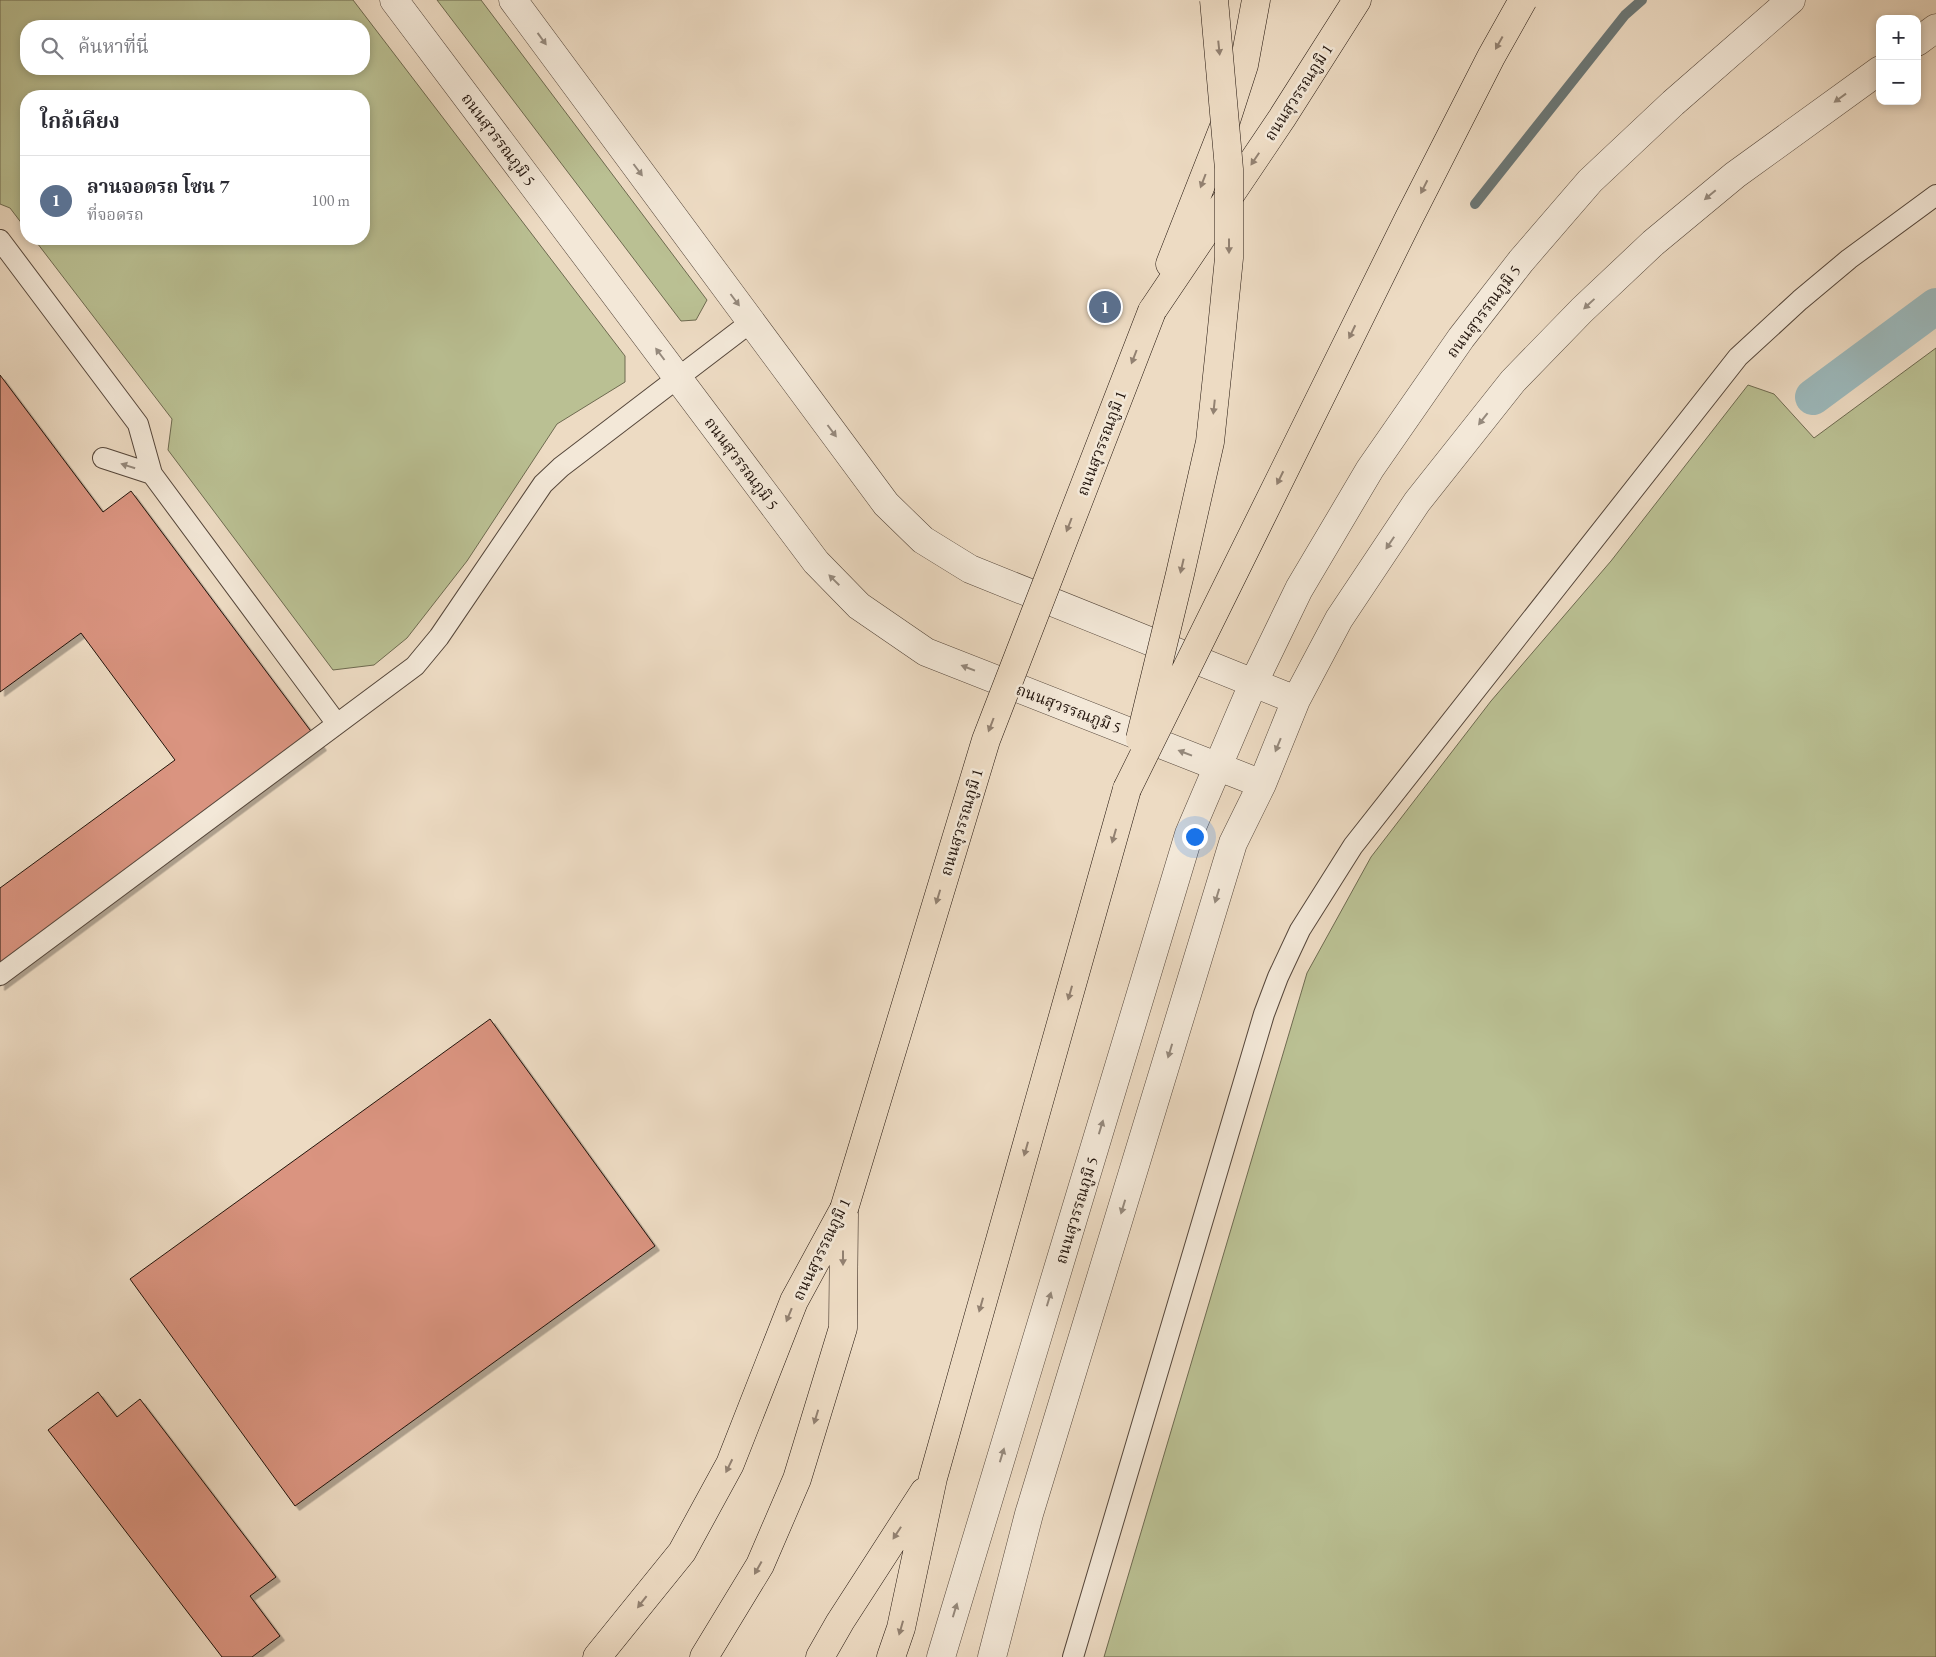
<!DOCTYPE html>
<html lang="th">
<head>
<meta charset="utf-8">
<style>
	body { margin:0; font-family:"EB Garamond","Noto Serif Thai",serif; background:#f2f2f3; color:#2b2b33 }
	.controls { position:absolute; right:15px; top:15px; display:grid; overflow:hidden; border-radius:10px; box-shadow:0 2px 8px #0003 }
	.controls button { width:45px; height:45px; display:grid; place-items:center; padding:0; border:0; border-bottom:1px solid #e1e1e2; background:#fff; color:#2b2b33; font:25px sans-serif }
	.you { position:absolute; left:1194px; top:836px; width:18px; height:18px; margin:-12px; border:4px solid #fff; border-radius:50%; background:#1a73e8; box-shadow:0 0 0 8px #1a73e833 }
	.badge { display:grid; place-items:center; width:32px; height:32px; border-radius:50%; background:#8f2418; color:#fff; font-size:16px; font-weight:700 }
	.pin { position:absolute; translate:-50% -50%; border:2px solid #fff; box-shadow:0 1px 5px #0006 }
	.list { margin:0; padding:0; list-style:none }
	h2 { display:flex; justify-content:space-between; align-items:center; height:65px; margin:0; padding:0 20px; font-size:21px }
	h2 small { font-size:16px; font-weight:400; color:#7c7c81 }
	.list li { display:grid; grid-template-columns:32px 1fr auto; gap:15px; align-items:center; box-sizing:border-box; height:90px; padding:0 20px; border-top:1px solid #e1e1e2 }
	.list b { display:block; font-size:19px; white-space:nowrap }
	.list p { margin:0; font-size:16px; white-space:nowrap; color:#7c7c81 }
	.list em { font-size:16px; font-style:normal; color:#7c7c81 }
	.icon { flex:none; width:28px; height:28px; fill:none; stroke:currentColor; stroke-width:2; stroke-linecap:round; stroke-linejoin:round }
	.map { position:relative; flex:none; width:1936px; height:1657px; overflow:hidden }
	.search { position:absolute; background:#fff; box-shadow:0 2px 8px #0003; left:20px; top:20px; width:350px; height:55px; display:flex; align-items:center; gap:12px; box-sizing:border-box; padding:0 18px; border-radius:20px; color:#7c7c81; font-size:19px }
	.panel { position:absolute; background:#fff; box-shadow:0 2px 8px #0003; left:20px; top:90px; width:350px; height:155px; border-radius:20px }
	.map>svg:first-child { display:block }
	.green { fill:#bac093; stroke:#6e6a50; fill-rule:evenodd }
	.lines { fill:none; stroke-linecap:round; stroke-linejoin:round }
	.stream { stroke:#6b7776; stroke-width:10 }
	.canal { stroke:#9cb9bc; stroke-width:36 }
	.building { fill:#da9480; stroke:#22140c; filter:url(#shadow) }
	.service-casing { stroke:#55463a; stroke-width:22 }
	.minor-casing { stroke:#55463a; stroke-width:29 }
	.trunk-casing { stroke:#22140c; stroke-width:29 }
	.service { stroke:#f3e8d8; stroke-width:20 }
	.minor { stroke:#f3e8d8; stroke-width:28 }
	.trunk { stroke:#eddbc3; stroke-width:28 }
	.trunk-bridge-casing { stroke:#22140c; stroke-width:29; stroke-linecap:butt }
	.trunk-bridge { stroke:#eddbc3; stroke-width:28 }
	.oneway { fill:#95897c }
	.oneway2 { fill:#928171 }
	.labels { text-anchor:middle; stroke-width:5; stroke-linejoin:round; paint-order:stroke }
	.street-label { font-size:16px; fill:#22140c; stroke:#f3e8d8 }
</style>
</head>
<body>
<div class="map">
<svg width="1936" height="1657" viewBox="0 0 1936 1657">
	<defs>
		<filter id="shadow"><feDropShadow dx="4.5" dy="4.5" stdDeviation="0" flood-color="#0004"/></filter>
	</defs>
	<rect width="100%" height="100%" fill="#eddbc3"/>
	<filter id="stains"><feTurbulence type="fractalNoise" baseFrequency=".004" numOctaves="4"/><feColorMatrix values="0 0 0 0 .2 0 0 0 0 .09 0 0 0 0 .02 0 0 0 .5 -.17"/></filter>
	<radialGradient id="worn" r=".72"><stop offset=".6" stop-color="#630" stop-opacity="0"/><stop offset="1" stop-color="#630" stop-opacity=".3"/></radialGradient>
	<path class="green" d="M0,0H353L625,356V382L557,424L467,561L407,638L374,665L333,670L168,450L172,419L34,239H364V96H26V229L10,208L0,204ZM364,26V69H26V26Z
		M437,0H481L707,300L696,320L681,321Z
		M1936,348V1657H1104L1307,973L1371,857L1491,701L1611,561L1748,385L1774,394L1814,438Z"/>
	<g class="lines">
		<path class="stream" d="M1475,204L1625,15L1642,0"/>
		<path class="canal" d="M1813,397L1936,306"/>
	</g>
	<path class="building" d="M0,375L103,512L131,491L322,746L0,986V888L175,760L81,633L0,692Z
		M490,1019L655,1246L295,1506L130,1279Z
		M98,1392L117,1417L140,1399L276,1577L250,1596L280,1636L252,1657H222L48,1430Z"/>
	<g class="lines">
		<defs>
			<path id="service" d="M0,240L138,424L152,474L337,724
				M103,458L152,474
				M0,975L415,666L439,637L543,484L561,467L751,322
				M1073,1657L1264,1014L1278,977L1300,930L1353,846L1738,357L1800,300L1849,259L1936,195"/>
			<path id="minor" d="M394,0L816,562L859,606L926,652L1262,784
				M513,0L886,504L923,540L970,569L1296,700
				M1917,42L1936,28
				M941,1657L1189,834L1253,684L1299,589L1370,469L1461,338L1521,261L1590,181L1673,103L1791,0
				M992,1657L1029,1514L1233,843L1262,784L1296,700L1339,619L1417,502L1513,381L1582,310L1653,243L1735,175L1880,70"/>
			<path id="trunk" d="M1170,264L1225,124L1244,65L1256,0
				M1152,311L1282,118L1357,0
				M597,1657L682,1552L730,1464L794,1301L844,1209
				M704,1657L760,1565L797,1479L843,1328L844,1213
				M820,1657L840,1622L924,1492
				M891,1657L901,1628L933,1478L1127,789"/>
		</defs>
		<use href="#service" class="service-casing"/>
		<use href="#minor" class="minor-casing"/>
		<use href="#trunk" class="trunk-casing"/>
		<use href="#service" class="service"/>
		<use href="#minor" class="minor"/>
		<use href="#trunk" class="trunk"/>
		<defs>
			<path id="trunk-bridge" d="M1140,739L1180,574L1210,442L1220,348L1229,258V169L1214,0
				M1127,789L1409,218L1491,57L1523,0
				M844,1209L986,740L1152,311"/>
		</defs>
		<use href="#trunk-bridge" class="trunk-bridge-casing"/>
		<use href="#trunk-bridge" class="trunk-bridge"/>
	</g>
	<defs><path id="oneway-solid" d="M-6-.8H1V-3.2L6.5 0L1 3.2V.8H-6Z" transform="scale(1.25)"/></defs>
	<g class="oneway">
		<use href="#oneway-solid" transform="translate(542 39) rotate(54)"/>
		<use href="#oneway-solid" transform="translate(1840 98) rotate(144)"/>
		<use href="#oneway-solid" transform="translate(638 170) rotate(53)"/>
		<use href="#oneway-solid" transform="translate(1710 195) rotate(140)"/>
		<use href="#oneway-solid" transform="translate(735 300) rotate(53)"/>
		<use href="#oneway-solid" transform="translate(1589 304) rotate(137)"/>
		<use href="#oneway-solid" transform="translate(660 354) rotate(-127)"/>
		<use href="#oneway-solid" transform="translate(1483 419) rotate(128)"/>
		<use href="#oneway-solid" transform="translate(832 431) rotate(53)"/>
		<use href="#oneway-solid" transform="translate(128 466) rotate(-163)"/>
		<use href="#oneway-solid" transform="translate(1390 543) rotate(124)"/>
		<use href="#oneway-solid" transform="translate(834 580) rotate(-135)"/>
		<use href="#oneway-solid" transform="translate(968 668) rotate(-159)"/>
		<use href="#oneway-solid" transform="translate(1278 745) rotate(112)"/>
		<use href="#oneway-solid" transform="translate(1185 753) rotate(-159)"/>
		<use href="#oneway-solid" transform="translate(1217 896) rotate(107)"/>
		<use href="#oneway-solid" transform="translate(1170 1051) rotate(107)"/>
		<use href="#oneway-solid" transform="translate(1101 1127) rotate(-73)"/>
		<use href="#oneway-solid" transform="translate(1123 1207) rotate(107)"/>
		<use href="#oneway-solid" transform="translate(1049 1299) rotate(-73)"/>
		<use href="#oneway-solid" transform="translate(1002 1455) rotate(-73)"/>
		<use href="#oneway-solid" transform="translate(955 1610) rotate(-73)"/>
	</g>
	<g class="oneway2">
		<use href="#oneway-solid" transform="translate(1499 43) rotate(119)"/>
		<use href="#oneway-solid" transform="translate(1219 48) rotate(84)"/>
		<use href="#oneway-solid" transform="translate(1255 159) rotate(124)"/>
		<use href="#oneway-solid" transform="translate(1203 181) rotate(111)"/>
		<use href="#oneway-solid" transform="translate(1424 187) rotate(117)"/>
		<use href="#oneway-solid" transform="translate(1229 246) rotate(90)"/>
		<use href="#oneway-solid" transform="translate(1352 332) rotate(116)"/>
		<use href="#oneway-solid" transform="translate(1134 357) rotate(111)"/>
		<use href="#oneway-solid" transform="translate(1214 407) rotate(96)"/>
		<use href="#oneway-solid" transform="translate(1280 478) rotate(116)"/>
		<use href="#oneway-solid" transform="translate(1069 525) rotate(111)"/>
		<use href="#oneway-solid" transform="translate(1182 566) rotate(103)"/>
		<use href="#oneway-solid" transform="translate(991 725) rotate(111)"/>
		<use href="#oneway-solid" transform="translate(1114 836) rotate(106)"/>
		<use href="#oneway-solid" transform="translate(938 897) rotate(107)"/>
		<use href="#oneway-solid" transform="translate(1070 993) rotate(106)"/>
		<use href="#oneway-solid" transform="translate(1026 1149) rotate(106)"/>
		<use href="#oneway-solid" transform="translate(843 1258) rotate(90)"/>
		<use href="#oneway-solid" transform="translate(981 1305) rotate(106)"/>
		<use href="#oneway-solid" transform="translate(789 1315) rotate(112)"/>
		<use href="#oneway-solid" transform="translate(816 1417) rotate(107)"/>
		<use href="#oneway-solid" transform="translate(729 1466) rotate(116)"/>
		<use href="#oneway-solid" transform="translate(897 1533) rotate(123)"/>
		<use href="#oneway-solid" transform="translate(758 1568) rotate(119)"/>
		<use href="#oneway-solid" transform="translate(642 1602) rotate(128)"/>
		<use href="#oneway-solid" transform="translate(901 1628) rotate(106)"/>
	</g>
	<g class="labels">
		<g class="street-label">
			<text transform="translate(1298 92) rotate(-57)" y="6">ถนนสุวรรณภูมิ 1</text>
			<text transform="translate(499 139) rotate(53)" y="6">ถนนสุวรรณภูมิ 5</text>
			<text transform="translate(1483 311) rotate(-53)" y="6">ถนนสุวรรณภูมิ 5</text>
			<text transform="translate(1101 443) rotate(-69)" y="6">ถนนสุวรรณภูมิ 1</text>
			<text transform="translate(742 463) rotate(53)" y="6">ถนนสุวรรณภูมิ 5</text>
			<text transform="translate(1069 708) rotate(21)" y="6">ถนนสุวรรณภูมิ 5</text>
			<text transform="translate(961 822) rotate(-73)" y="6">ถนนสุวรรณภูมิ 1</text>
			<text transform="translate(1076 1210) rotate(-73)" y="6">ถนนสุวรรณภูมิ 5</text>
			<text transform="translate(821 1249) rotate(-64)" y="6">ถนนสุวรรณภูมิ 1</text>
		</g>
	</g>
	<rect width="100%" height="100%" filter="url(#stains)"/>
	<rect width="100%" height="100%" fill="url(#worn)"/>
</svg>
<div class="controls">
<button>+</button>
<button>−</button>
</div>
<div class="you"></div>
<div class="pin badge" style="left:1105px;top:307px;background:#5c6f8a">1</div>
<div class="search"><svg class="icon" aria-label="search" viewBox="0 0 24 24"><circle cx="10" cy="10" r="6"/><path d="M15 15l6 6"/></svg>ค้นหาที่นี่</div>
<section class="panel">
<h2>ใกล้เคียง<small></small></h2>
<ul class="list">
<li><span class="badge" style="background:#5c6f8a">1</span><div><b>ลานจอดรถ โซน 7</b><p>ที่จอดรถ</p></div><em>100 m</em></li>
</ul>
</section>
</div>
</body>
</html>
